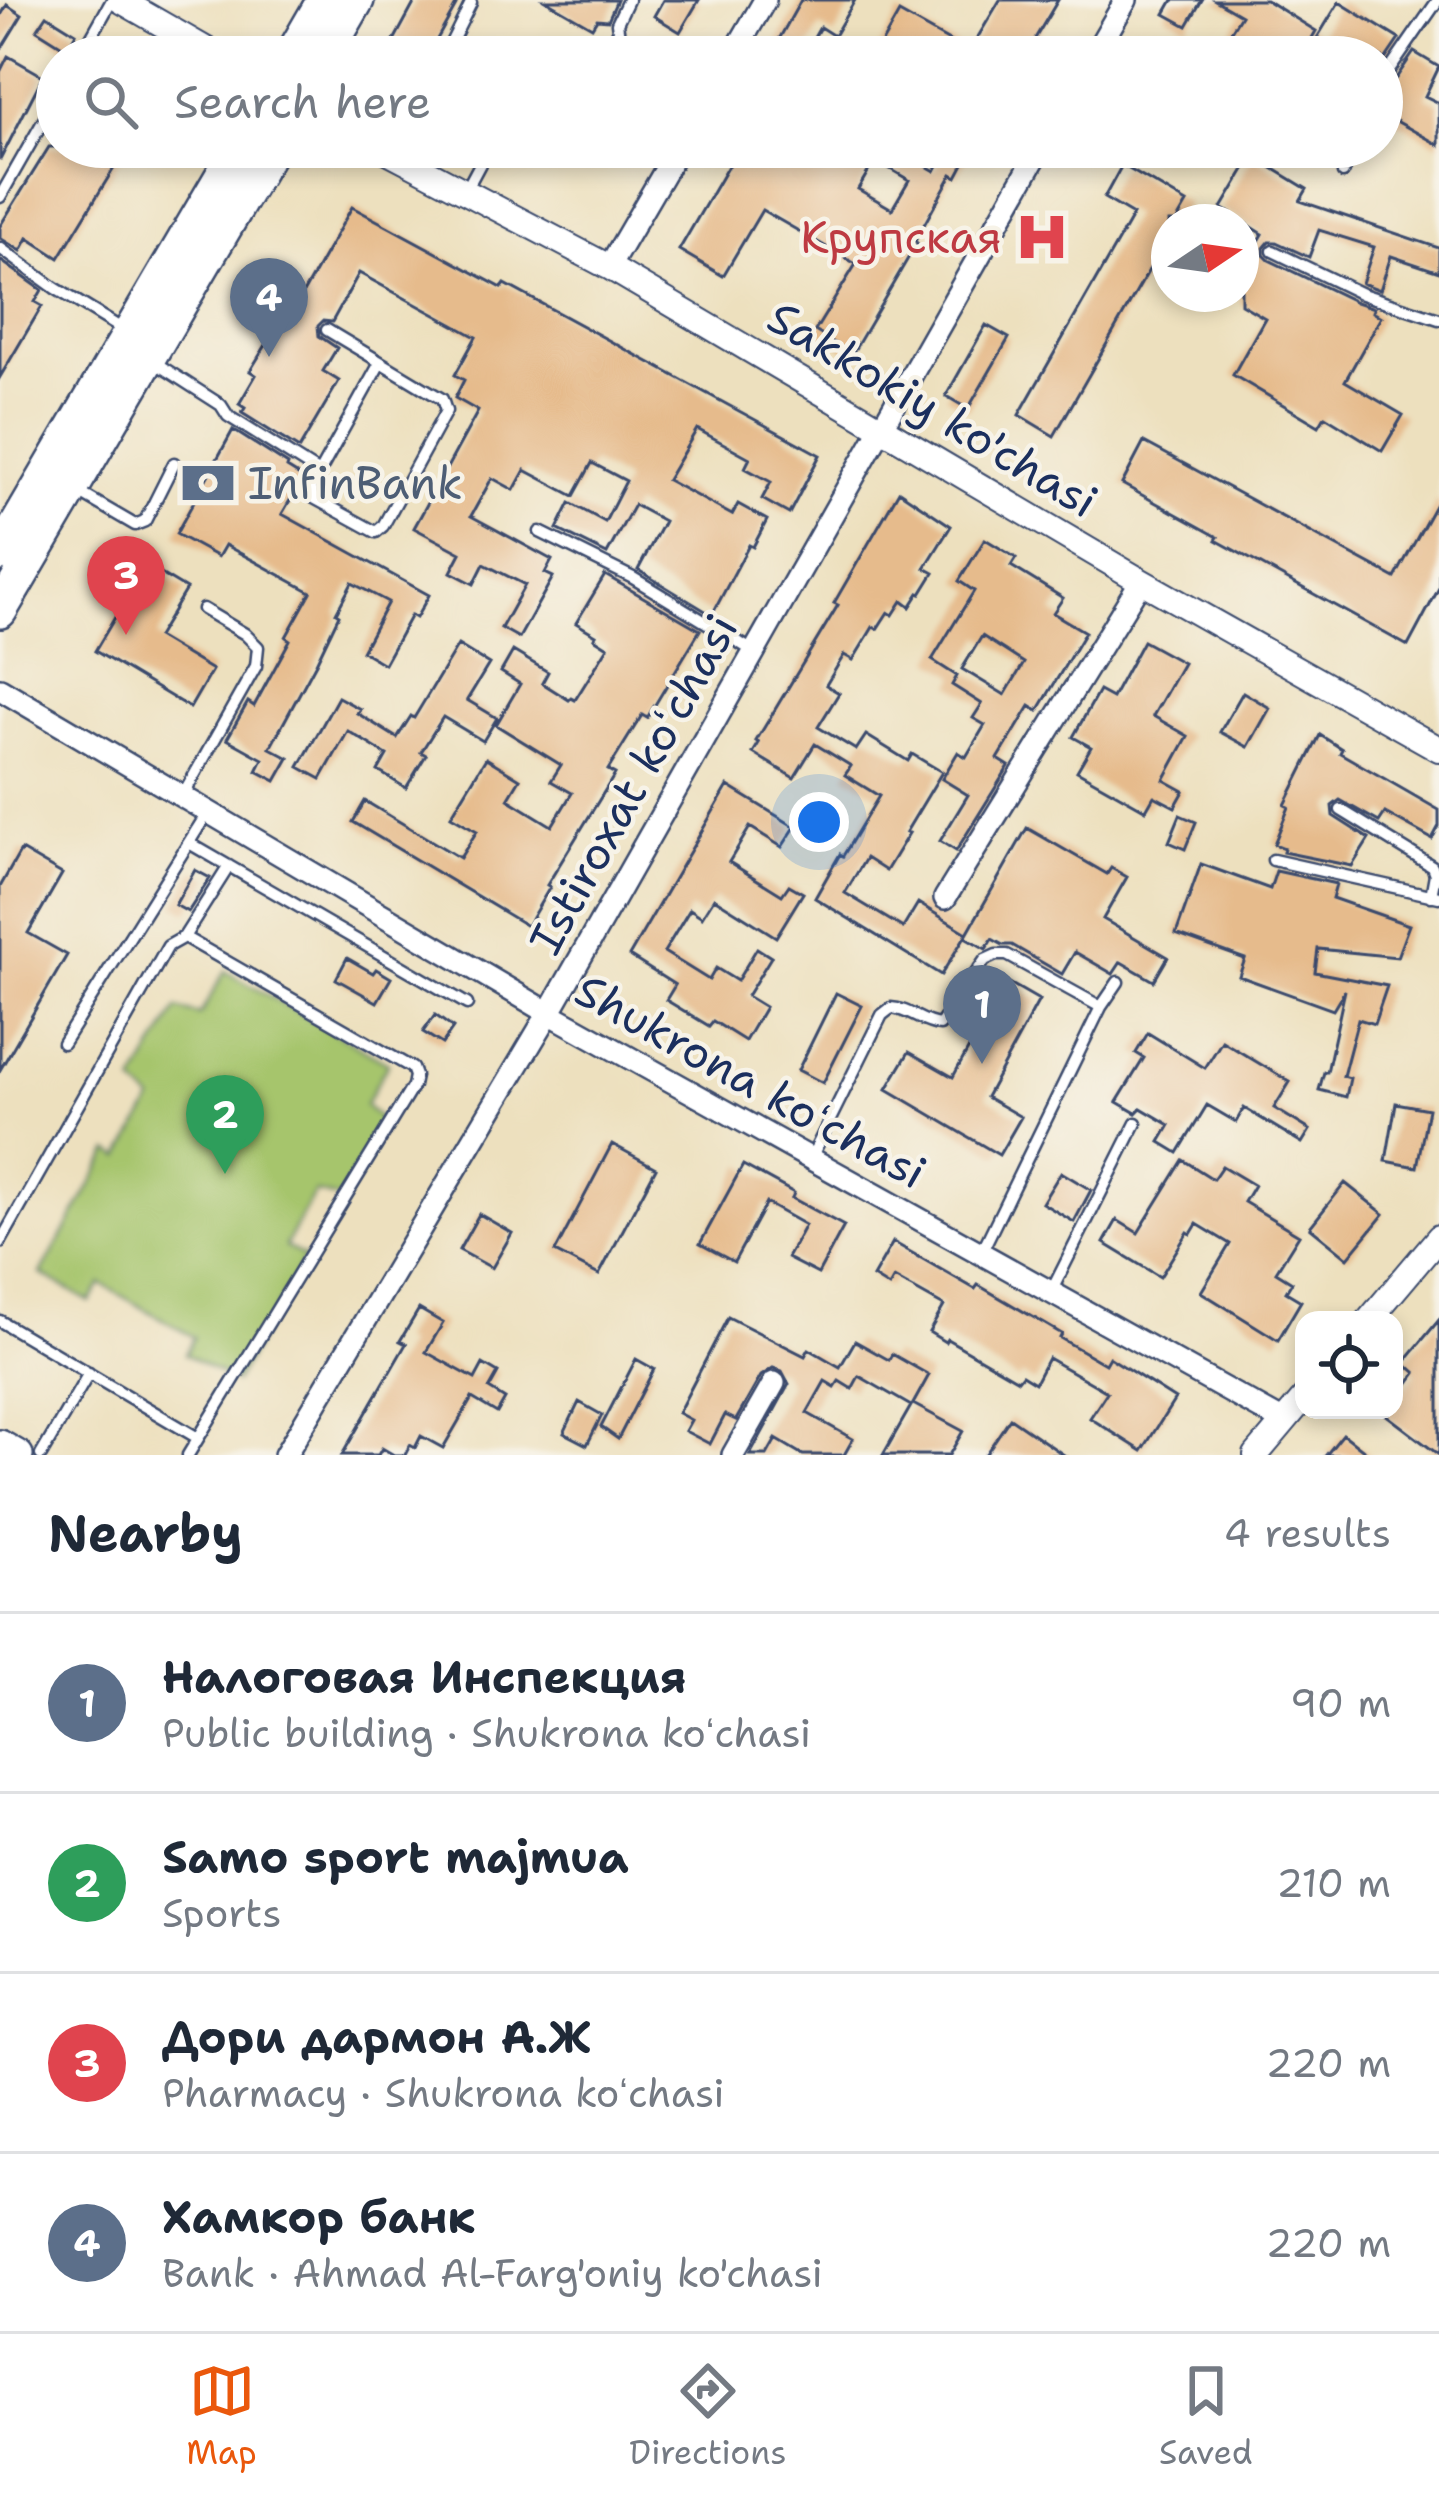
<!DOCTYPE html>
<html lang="en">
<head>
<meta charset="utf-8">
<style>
	body { margin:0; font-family:"Shantell Sans",sans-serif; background:#f2f2f3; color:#1f2937 }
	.controls { position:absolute; right:36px; bottom:36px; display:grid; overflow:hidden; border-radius:24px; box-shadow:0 6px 18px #0003 }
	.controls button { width:108px; height:108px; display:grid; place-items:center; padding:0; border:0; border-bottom:3px solid #e0e1e3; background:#fff; color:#1f2937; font:60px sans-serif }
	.compass { position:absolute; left:1151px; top:204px; width:108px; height:108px; border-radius:50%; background:#fff; box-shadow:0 6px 18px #0003; rotate:77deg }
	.you { position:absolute; left:819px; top:822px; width:42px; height:42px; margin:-30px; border:9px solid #fff; border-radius:50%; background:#1a73e8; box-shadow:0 0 0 18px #1a73e833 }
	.badge { display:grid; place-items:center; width:78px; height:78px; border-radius:50%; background:#ea580c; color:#fff; font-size:39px; font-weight:700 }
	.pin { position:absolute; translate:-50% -99px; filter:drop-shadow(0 3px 6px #0008) }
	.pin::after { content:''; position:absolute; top:63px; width:42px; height:36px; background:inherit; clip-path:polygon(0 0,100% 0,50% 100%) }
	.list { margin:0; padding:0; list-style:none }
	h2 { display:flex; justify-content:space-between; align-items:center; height:156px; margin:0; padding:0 48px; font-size:51px }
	h2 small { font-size:39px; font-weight:400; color:#747a83 }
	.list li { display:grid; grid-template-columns:78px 1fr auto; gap:36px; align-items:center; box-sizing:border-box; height:180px; padding:0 48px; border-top:3px solid #e0e1e3 }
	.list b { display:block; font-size:45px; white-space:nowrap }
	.list p { margin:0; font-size:39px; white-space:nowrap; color:#747a83 }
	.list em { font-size:39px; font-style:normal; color:#747a83 }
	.icon { flex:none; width:66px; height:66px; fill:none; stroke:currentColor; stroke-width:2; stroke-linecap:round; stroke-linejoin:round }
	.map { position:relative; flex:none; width:1439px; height:1455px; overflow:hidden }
	.search { position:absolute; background:#fff; box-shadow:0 6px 18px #0003; left:36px; right:36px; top:36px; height:132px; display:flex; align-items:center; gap:30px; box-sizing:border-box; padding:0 42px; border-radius:66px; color:#747a83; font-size:45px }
	.sheet { height:876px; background:#fff }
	nav { display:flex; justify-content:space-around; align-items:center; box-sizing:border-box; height:168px; border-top:3px solid #e0e1e3; background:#fff; font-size:33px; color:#747a83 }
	nav a { display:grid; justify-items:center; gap:6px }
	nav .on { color:#ea580c }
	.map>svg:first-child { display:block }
	.green { fill:#a6c56c; stroke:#607a65; stroke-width:3 }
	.building { fill:#e6bb8c; fill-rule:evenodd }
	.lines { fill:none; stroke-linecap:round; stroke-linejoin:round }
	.service-casing { stroke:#3a4a6c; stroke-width:15 }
	.minor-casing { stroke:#3a4a6c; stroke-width:26 }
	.tertiary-casing { stroke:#3a4a6c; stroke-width:28 }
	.secondary-casing { stroke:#3a4a6c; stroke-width:32 }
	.primary-casing { stroke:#3a4a6c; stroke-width:38 }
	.service { stroke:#fff; stroke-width:10 }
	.minor { stroke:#fff; stroke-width:21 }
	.tertiary { stroke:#fff; stroke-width:24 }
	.secondary { stroke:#fff; stroke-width:27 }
	.primary { stroke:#fff; stroke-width:33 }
	.labels { text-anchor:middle; stroke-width:9; stroke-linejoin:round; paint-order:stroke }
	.health-label { font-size:45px; fill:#be3a42; stroke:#f7f3e8; text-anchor:end }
	.street-label { font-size:45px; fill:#1b2f5e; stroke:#f7f3e8 }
	.service-label { font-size:45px; fill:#4e5e75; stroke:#f7f3e8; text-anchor:start }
</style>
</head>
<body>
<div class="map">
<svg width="1439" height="1455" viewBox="0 0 1439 1455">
	<rect width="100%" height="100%" fill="#f7f3e8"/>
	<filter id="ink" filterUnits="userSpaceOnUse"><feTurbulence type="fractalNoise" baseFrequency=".00833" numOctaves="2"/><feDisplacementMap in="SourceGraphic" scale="24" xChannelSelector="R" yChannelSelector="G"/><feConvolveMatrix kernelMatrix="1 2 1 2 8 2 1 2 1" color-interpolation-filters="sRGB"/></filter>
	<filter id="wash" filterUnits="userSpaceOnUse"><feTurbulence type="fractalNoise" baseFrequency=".004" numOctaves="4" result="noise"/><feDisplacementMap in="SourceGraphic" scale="48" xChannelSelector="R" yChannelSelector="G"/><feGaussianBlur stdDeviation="2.7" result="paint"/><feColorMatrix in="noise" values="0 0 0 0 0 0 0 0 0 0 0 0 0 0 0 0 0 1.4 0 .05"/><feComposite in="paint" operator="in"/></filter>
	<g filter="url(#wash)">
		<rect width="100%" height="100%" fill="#ede0be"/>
		<path class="green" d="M225,971L388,1063L365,1105L385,1123L339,1199L315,1192L285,1246L305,1257L235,1382L185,1354L194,1337L101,1284L90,1302L41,1274L110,1151L121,1157L153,1101L134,1084L177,1009L200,1015Z"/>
		<g id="blocks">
			<path class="building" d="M416,0H459L427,57H385Z
				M545,0H617L608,20L597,19L592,27Z
				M663,0H699L680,32L654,16Z
				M801,0H855L834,36L820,27L803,57H769Z
				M1000,0H1058L1024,57H874L899,13L969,52Z
				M1173,0H1202L1187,26L1165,14Z
				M1215,0H1266L1316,31L1301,57H1215L1241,15Z
				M1339,2L1399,39L1382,64V57H1337L1314,43Z
				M7,5L22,15L0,51V17Z
				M47,15L76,33L67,49L37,30Z
				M1414,52L1439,67L1425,96L1439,103V145L1382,113V91L1390,87Z
				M8,56L43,76L0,160V72Z
				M49,147H127L59,258L28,238L21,251L0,238V226Z
				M739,147H802L835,165L845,147H893L935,171L948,147H973L957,177L952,174L915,241L917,243L852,354L815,331L856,264L762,210L723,276L679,250ZM875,160L909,180L892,209L858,189Z
				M1253,156L1307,189L1300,201L1439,248V272L1391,256L1380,290L1362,283L1374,247L1319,230L1309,257L1276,242H1269L1264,248V255L1269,260L1356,302L1374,308L1373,312L1381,317L1345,381L1403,415L1382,451L1325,416L1319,426L1233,375L1265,318L1241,304V272L1263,234L1222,208Z
				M1122,165L1187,203L1176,222H1169V235L1054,436L1019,415L1133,215L1104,198Z
				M352,207L502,288L505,284L820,455L789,514L762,499L771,482L745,468L750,458L697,429L667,480L732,515L738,504L767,520L753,547L749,545L712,615L638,570L664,521L634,505L607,554L557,529L570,503L605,522L626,481L592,463L574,496L525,470L514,490L492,478L471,516L552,560L545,573L553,577L519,638L501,628L525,585L484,564L474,584L451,572L461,553L414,528L478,411L455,398L464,380L455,375L476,337L359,273L332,322L323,321L318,326L319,336L337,348L323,371L339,381L299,449L242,413L245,408L239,404L256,375L250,371L266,345L272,348Z
				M0,260L42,290L35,302L42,306L0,377Z
				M986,325L1009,338L968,409L946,396Z
				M233,430L288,465L287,468L303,478L282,514L429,595L416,618L411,615L384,664L362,651L388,602L352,583L336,613L339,615L316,663L270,748L289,758L276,781L257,771L263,759L227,739L248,702L254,706L290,640L286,637L311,592L225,545L218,557L176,534Z
				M1144,442L1395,578L1439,498V588L1408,646L1216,540L1218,537L1122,484Z
				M899,491L951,526L925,568L934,573L921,594L919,593L910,607L902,601L893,615L888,612L877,629L873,627L853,660L844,655L826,685L839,693L818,727L856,750L866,735L908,761L912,754L942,772L906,832L909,833L886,871L866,858L845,893L903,928L918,903L967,933L941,975L815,898L840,854L843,856L879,796L845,775L851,766L815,744L794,778L753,753L759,743L756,741L838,605L834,603Z
				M985,539L1016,558L1011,566L1063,598L1053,613L1085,632L1038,711L1030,706L998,759L1009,766L956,851L940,841L968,795L942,779L958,752L966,757L985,725L973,718L982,704L952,685L957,676L932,660L974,591L959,581ZM982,636L1024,663L1005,695L962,669Z
				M146,565L186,589L157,637L212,670L190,708L95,651Z
				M605,575L700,630L647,718L642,715L608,770L615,774L547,885L550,887L527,926L353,822L365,801L460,858L477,831L451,816L486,758L520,779L508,799L552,826L572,793L551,781L561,765L496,725L520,684L501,672L513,651L548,672L542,683L569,700L571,698L575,700L608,647L594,638L596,635L576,623Z
				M1143,641L1183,663L1153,716L1188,736L1164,780L1184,791L1175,807L1154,796L1146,810L1077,771L1091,747L1073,737L1099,691L1112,698Z
				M458,645L489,664L467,700L497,718L483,741L443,717L421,752L426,755L406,788L378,771L387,755L348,731L321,779L299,767L338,697L360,709L357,713L397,738L411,716L414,718Z
				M1243,692L1270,708L1248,747L1220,732Z
				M1320,735L1342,749L1340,753L1439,810V826L1432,839L1385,813L1379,822L1340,800L1332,806L1333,816L1369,839L1352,866L1283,852L1284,848L1274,844L1289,807L1285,805Z
				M728,786L795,827L782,847L750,827L729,862L782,895L789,885L803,893L776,937L714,898L702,917L690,909L664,952L709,980L716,968L737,981L757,948L771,957L747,996L765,1007L745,1041L713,1021L709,1026L666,1000L675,985L629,956Z
				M1180,815L1196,822L1185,849L1169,842Z
				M1027,828L1107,874L1111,868L1127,877L1103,919L1168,957L1154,981L1121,962L1113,974L1075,952L1062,974L1012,945H1003L992,939L986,949L965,937Z
				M21,850L62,874L28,933L67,955L0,1070V887Z
				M1201,864L1270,889L1276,871L1336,884L1332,898L1409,925L1397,957L1318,949L1315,972L1387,986L1374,1024L1358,1019L1343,1076L1350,1078L1346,1097L1319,1090L1324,1072H1327L1345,990L1333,1010L1239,976L1245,959L1176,934Z
				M195,870L210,878L188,912L175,905Z
				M347,958L373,973L376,969L391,978L377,1002L336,979Z
				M1006,981L1039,1000L986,1097L1021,1117L999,1155L887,1089L909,1052L953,1077Z
				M836,993L862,1006L823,1083L798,1070Z
				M435,1015L453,1028L442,1044L423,1032Z
				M1148,1033L1205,1068L1222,1041L1290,1082L1274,1108L1310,1130L1302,1143L1244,1108L1236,1122L1207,1105L1178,1153L1160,1142L1170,1125L1141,1108L1136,1113L1117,1102L1144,1058L1136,1053Z
				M1396,1103L1428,1109L1417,1167L1386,1161Z
				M612,1144L656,1168L599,1275L555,1252Z
				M1183,1160L1213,1179L1222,1166L1254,1185L1244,1202L1299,1235L1276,1272L1292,1282L1286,1292L1301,1301L1278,1340L1201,1292L1230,1244L1197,1224L1191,1234L1188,1232L1160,1277L1104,1243L1117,1220L1138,1233Z
				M743,1165L794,1193L792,1198L844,1226L818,1274L787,1258L805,1225L766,1203L734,1262L700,1244Z
				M1061,1172L1091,1190L1074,1222L1042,1203Z
				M1345,1183L1384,1214L1348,1258L1310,1227Z
				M479,1214L512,1233L492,1268L459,1250Z
				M893,1242L975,1289L978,1285L1062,1334L1060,1338L1105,1364L1109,1357L1175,1399L1142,1451L1090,1418L1107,1392L1048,1358L1035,1383L1022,1375L1018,1380L947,1339L945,1342L929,1332L944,1306L894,1278L889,1287L873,1277Z
				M419,1309L443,1323L426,1352L475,1379L483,1364L498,1373L489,1389L505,1399L497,1413L472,1398L443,1448L421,1436L415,1448L410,1445L405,1455H394L382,1448L378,1455H342L406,1344L400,1341Z
				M728,1317L805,1356L809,1349L840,1367L855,1341L889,1360L892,1354L929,1375L913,1404L963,1431L949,1455H883L911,1406L859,1376L852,1389L839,1381L835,1387L825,1381L807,1413L853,1439L844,1455H803L776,1439L767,1455H750L789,1384L782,1371L773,1368L761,1376L736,1420L725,1415L710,1444L685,1431L691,1420L678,1413Z
				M1439,1320V1455L1385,1414L1388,1410H1394V1403L1416,1373L1404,1362Z
				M636,1359L654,1369L618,1439L601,1427Z
				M579,1402L602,1415L587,1445L564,1433Z
				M1010,1418L1064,1455H985Z
				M1343,1434L1370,1455H1326Z"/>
		</g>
	</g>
	<g filter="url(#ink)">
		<use href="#blocks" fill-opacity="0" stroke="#3a4a6c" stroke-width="3"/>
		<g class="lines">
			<defs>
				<path id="service" d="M628,0L617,23L619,36L654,57
					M80,57L112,0
					M444,57L471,3
					M1382,81L1438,0
					M1343,173L1353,147
					M466,190L489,147
					M0,197L57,97
					M0,248L55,288L127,332
					M1273,251L1362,294L1439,319
					M151,360L221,405L228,416L319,473L310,488L314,498L376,532L383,526L446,411L442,399L327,330
					M319,473L380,363
					M75,490L135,525L145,521L174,463
					M540,532L633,578L753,651
					M182,797L256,666L258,647L245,634L203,609
					M1341,810L1432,866L1435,874L1431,896
					M189,843L467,1004
					M1273,860L1439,897
					M184,937L412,1068L415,1076L413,1086L188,1455
					M63,1043L208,812
					M811,1158L882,1015L891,1008C910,1009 922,1024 940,1025L985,960L996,955H1007L1101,1007
					M0,1243L168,946L184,937L229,866
					M981,1253L1101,1007L1118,982
					M1051,1292L1136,1123
					M0,1321L198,1438
					M41,1455L89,1373"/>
				<path id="minor" d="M732,57L765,0
					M1093,57L1126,0
					M609,267L679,147
					M0,689L549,1013L1284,1422
					M945,898L1141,581
					M285,1455L549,1013L1041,147
					M733,1455L774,1383"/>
				<path id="tertiary" d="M120,0L219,57
					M380,147L609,267L1141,581L1439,749
					M1369,1320L1439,1237
					M1256,1455L1304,1398"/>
				<path id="secondary" d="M0,1444L19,1455"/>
				<path id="primary" d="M291,57L324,0
					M324,57L357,0
					M0,554L239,147
					M0,611L272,147"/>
			</defs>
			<use href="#service" class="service-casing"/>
			<use href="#minor" class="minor-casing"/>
			<use href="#tertiary" class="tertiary-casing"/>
			<use href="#secondary" class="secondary-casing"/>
			<use href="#primary" class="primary-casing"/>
			<use href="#service" class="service"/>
			<use href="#minor" class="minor"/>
			<use href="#tertiary" class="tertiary"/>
			<use href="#secondary" class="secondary"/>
			<use href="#primary" class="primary"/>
		</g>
	</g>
	<defs>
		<symbol id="hospital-bare" viewBox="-9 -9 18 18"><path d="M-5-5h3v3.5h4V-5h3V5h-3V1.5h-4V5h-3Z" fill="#e0444e" stroke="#f7f3e8" stroke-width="2.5" paint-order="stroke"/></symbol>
		<symbol id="bank-bare" viewBox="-9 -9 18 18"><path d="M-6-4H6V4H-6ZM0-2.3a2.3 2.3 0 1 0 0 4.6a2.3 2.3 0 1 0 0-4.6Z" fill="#5c6f8a" stroke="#f7f3e8" stroke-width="2.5" paint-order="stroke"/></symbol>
	</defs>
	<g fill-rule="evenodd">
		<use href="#hospital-bare" x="1004" y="199" width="76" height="76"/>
		<use href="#bank-bare" x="170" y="445" width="76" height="76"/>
	</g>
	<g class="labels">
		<g class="health-label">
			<text x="1002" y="253">Крупская</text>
		</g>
		<g class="street-label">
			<text transform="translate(933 409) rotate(31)" y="16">Sakkokiy ko'chasi</text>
			<text transform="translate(633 784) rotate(-61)" y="16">Istiroxat koʻchasi</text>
			<text transform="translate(751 1081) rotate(29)" y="16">Shukrona koʻchasi</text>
		</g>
		<g class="service-label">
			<text x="248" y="499">InfinBank</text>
		</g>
	</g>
</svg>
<div class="controls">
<button><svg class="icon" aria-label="locate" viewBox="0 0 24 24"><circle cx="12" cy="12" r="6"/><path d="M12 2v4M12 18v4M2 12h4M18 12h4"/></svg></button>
</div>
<svg class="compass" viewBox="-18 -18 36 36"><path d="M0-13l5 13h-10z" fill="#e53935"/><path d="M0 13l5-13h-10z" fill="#747a83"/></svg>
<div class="you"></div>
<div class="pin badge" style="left:982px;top:1064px;background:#5c6f8a">1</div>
<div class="pin badge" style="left:225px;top:1174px;background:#2e9e5b">2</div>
<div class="pin badge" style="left:126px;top:635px;background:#e0444e">3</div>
<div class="pin badge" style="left:269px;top:357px;background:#5c6f8a">4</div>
<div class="search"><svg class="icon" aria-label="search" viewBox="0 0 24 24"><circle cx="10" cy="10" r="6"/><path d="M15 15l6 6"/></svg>Search here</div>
</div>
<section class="sheet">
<h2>Nearby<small>4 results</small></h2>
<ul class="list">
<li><span class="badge" style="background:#5c6f8a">1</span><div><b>Налоговая Инспекция</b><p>Public building · Shukrona koʻchasi</p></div><em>90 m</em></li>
<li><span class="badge" style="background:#2e9e5b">2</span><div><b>Samo sport majmua</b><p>Sports</p></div><em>210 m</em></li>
<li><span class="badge" style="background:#e0444e">3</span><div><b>Дори дармон А.Ж</b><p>Pharmacy · Shukrona koʻchasi</p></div><em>220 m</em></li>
<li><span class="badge" style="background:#5c6f8a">4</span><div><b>Хамкор банк</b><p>Bank · Ahmad Al-Farg'oniy ko'chasi</p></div><em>220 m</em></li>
</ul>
</section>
<nav>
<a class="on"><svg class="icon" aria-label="map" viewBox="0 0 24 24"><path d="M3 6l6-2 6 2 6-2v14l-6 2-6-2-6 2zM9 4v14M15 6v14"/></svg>Map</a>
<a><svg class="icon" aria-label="directions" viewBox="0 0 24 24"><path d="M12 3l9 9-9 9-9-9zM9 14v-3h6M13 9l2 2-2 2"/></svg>Directions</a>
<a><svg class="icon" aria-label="saved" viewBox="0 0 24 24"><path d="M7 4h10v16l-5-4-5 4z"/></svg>Saved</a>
</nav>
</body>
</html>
